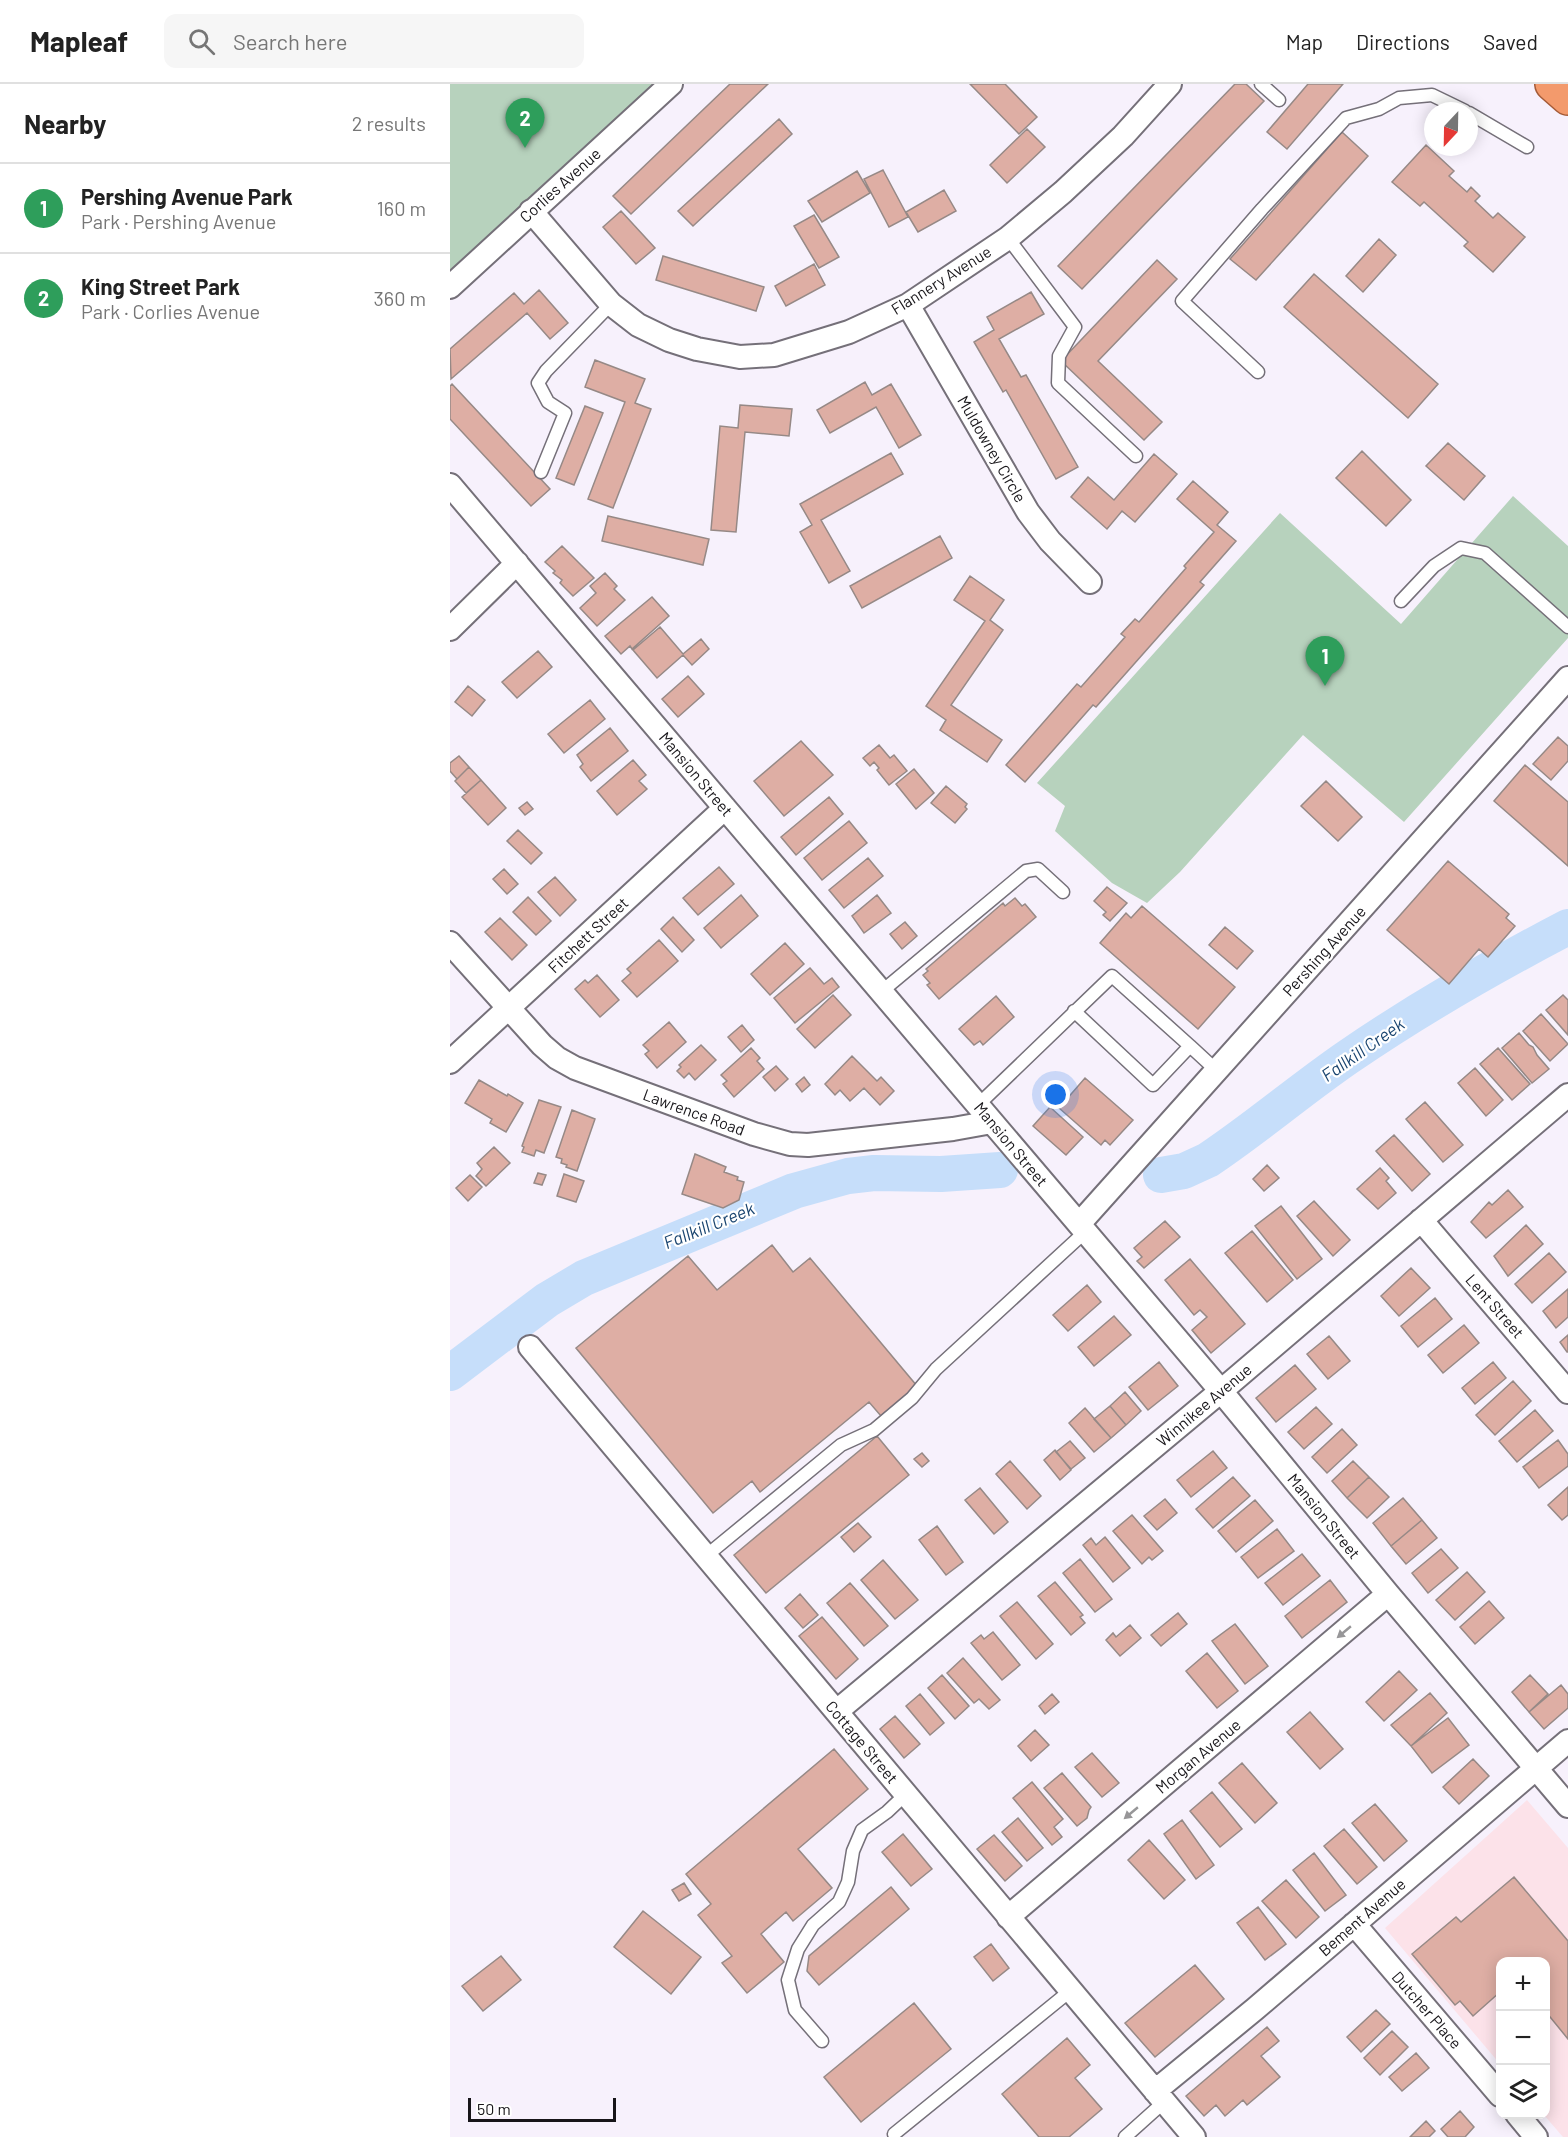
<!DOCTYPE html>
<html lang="en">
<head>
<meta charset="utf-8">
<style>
	body { margin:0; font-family:Barlow,sans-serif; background:#f6f6f6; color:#222 }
	.controls { position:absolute; right:18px; bottom:18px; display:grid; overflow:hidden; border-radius:12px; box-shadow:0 3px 15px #0003 }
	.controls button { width:54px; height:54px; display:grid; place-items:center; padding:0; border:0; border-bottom:2px solid #e0e0e0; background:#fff; color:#222; font:30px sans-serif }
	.compass { position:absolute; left:974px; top:18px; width:54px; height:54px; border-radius:50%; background:#fff; box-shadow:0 3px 15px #0003; rotate:202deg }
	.scale { position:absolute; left:18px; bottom:15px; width:148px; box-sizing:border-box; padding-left:6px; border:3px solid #171519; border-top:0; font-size:16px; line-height:21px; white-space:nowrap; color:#171519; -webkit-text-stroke:4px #fff; paint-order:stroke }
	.you { position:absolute; left:606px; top:1011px; width:21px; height:21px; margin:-15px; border:4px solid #fff; border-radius:50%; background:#1a73e8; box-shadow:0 0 0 9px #1a73e833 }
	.badge { display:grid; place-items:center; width:39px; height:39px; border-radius:50%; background:#7c3aed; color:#fff; font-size:20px; font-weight:700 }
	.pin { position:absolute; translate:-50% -50px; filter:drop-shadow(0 2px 3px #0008) }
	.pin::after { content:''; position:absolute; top:32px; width:21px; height:18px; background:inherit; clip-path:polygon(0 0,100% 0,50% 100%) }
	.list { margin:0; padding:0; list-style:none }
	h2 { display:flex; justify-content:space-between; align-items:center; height:78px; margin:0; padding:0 24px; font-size:26px }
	h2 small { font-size:20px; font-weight:400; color:#767676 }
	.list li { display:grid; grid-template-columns:39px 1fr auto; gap:18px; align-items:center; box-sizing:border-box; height:90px; padding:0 24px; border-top:2px solid #e0e0e0 }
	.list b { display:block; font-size:22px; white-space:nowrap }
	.list p { margin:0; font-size:20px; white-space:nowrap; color:#767676 }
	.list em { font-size:20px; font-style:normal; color:#767676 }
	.icon { flex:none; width:33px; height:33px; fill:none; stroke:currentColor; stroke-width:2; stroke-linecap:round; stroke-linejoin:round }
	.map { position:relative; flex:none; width:1118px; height:2053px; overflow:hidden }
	header { display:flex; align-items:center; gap:36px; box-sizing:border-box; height:84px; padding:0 30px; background:#fff; border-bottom:2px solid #e0e0e0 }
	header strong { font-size:28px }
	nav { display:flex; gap:33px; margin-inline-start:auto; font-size:21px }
	.search { width:420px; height:54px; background:#f6f6f6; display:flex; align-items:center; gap:15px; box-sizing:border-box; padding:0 21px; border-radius:12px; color:#767676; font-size:22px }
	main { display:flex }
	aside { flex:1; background:#fff }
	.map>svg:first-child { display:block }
	.education { fill:#fce2e9 }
	.green { fill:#b7d2bd }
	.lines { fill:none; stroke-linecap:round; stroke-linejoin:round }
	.river { stroke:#c6defa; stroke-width:36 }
	.building { fill:#deaea4; stroke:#968986; stroke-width:1.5 }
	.service-casing { stroke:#757079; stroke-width:15 }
	.minor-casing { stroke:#757079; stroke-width:26 }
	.trunk-casing { stroke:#a45b38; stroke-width:36 }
	.service { stroke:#fff; stroke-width:12 }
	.minor { stroke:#fff; stroke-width:22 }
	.trunk { stroke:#f39a6c; stroke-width:33 }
	.oneway { fill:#979698 }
	.labels { text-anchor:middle; stroke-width:4.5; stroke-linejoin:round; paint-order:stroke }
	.street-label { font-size:16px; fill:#171519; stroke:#fff }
	.water-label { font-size:18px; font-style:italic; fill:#1a4570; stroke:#fff }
</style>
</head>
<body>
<header>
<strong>Mapleaf</strong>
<div class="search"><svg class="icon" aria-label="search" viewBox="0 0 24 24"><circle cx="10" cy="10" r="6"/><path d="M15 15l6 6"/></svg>Search here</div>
<nav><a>Map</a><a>Directions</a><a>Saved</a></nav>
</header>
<main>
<aside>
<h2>Nearby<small>2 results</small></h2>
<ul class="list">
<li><span class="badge" style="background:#2e9e5b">1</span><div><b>Pershing Avenue Park</b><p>Park · Pershing Avenue</p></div><em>160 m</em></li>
<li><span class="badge" style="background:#2e9e5b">2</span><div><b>King Street Park</b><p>Park · Corlies Avenue</p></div><em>360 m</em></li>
</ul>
</aside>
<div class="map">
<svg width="1118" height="2053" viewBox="0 0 1118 2053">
	<rect width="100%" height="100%" fill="#f7f1fc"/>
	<path class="education" d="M1077,1716L1118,1764V2053H1113L1094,2031L1096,2030V1878H1050V1980L935,1844Z"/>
	<path class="green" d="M0,0H221L0,203Z
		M1063,412L1118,462V554L954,738L853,651L730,788L697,819L662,799L605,747L615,722L587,699L830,429L951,540Z"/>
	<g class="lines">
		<path class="river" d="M711,1091L734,1087L758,1076C806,1044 850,1006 898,973C968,925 1043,882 1118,843
			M0,1289L97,1216L134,1194L344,1107L398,1092L424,1089L491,1090L550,1086"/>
	</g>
	<path class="building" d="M280,0H318L181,130L163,112Z
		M520,0H555L587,33L569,50Z
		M785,0H796L814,17L632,205L608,182Z
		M858,0H893L837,65L817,48Z
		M329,35L342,50L243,142L228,127Z
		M577,45L595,63L557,99L540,81Z
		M892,48L918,72L806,196L780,175Z
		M976,61L1004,87L999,92L1017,108L1021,103L1030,112L1025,117L1043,134L1048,129L1075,153L1043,188L1014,162L1018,158L974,118L970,122L942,98Z
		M433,86L458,133L439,143L414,95Z
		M407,87L420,109L372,138L358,117Z
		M494,106L506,127L468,148L456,128Z
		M171,127L205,164L186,180L153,143Z
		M364,131L389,173L369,184L344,142Z
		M929,155L946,171L913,208L896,192Z
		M213,172L314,203L306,227L206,196Z
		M707,176L727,195L648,277L712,338L694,356L611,277Z
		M364,180L375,201L336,222L325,202Z
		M864,190L988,300L958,334L834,223Z
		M89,206L118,239L100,255L77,229L1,295L0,265L64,209L74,220Z
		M581,208L594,230L549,255L571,293L576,291L628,383L606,395L556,306L553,308L524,258L544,246L537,233Z
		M145,276L195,295L185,319L201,325L163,424L138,415L175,318L135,303Z
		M415,298L422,311L441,300L471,351L449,364L426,323L380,349L367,326Z
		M2,300L100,405L81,422L0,335V302Z
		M290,321L342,325L339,352L295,348L286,448L261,446L270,342L288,344Z
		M135,322L153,329L124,401L106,394Z
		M998,359L1035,392L1014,416L976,382Z
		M912,367L961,416L936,442L886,394Z
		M441,369L453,390L371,436L400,487L379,499L350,448L362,441L350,420Z
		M704,370L727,390L685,438L672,427L657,445L621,413L638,393L664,416Z
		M743,397L778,428L767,441L786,457L750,498L754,501L646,623L643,621L575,698L556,681L627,600L631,603L675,553L671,550L685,535L689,538L736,484L734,482L764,448L727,415Z
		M158,432L259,455L253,481L152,457Z
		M490,452L502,474L412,524L400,502Z
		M112,462L144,494L123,512L110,499L112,496L103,489L105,487L95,478Z
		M155,489L167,502L164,505L175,516L147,542L130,524L146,509L140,502Z
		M520,492L554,516L540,536L553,546L501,621L552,656L537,678L490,646L496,636L476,622L535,537L504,516Z
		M202,513L219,532L182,565L180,562L171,570L155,552Z
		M210,543L233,570L251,555L259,565L242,581L233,571L207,594L183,566Z
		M88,567L102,583L67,614L52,598Z
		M238,592L254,610L228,633L212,615Z
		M18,602L35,616L22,632L5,618Z
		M140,616L155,635L114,669L98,650Z
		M160,644L178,667L141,697L130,683L133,680L127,671Z
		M1108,653L1118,662V677L1101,696L1083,680Z
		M351,657L383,691L334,732L304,697Z
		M429,661L440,674L444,671L457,687L439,701L427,686L429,684L424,678L420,682L413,674Z
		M9,672L19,683L7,695L0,687V679Z
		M183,676L196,691L189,697L197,705L167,731L147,707Z
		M1075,681L1118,718V782L1044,717Z
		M19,683L31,696L16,709L5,697Z
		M464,685L484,709L466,725L446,700Z
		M31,696L56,724L38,741L12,713Z
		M876,697L912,733L888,757L851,722Z
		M496,702L517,720L515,723L517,725L505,739L481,719Z
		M379,713L393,730L346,771L331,753Z
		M77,718L83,725L75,731L69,724Z
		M399,737L417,759L372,796L354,774Z
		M68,746L92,769L81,780L57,757Z
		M418,774L433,792L394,824L379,806Z
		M998,777L1059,830L1056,834L1065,842L1038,873L1029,865L999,900L937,846Z
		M269,783L284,800L248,831L233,814Z
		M54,785L68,800L57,810L43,795Z
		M105,793L126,816L110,832L88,808Z
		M657,803L677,819L660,837L653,831L656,828L644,817Z
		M291,811L308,832L271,864L254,844Z
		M427,811L441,829L414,849L402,832Z
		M78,813L101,837L86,851L63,828Z
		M565,814L572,822L575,820L586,833L489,915L477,901L480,899L473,891L478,887L476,885L553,819L555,822Z
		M692,822L785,903L748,945L650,859L676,829L681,834Z
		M223,833L244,856L232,868L211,845Z
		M50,834L77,861L62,876L35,848Z
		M455,838L467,852L452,865L440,850Z
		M775,843L803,867L787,885L759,861Z
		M209,856L228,877L187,913L172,897L181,889L177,885Z
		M335,859L354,880L320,911L301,890Z
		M360,884L374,900L382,894L389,903L345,939L324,914Z
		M147,891L169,916L150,933L125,905L135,896L138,899Z
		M383,911L401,931L365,964L347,945Z
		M1113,911L1118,916V951L1096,926Z
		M546,912L564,933L533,961L530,957L524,961L509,945Z
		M1091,930L1118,960L1100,977L1073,947Z
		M219,938L236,958L207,984L195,970L199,967L193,961Z
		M292,941L304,956L291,968L278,953Z
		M1069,949L1079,961L1083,963L1087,971L1099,985L1082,999L1052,964Z
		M251,961L266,976L245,996L239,989L234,994L227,987L231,983L229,981Z
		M301,964L310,974L307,977L314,985L284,1013L273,1000L277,997L271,991Z
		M1048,964L1080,1000L1062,1016L1030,980Z
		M402,972L427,997L431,993L444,1007L430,1021L414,1004L400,1017L390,1006L385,1011L375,1000Z
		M326,982L338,995L325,1007L313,993Z
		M1025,984L1053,1016L1036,1032L1008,999Z
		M354,993L360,1001L352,1008L346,1000Z
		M635,994L683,1036L660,1061L655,1056L651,1061L609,1024Z
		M29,996L57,1012L58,1010L73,1019L56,1048L40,1039L42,1035L15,1019Z
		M89,1016L111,1023L94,1069L86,1066L84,1072L72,1068L74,1063L72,1062Z
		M975,1018L1013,1061L993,1078L956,1035Z
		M600,1023L633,1053L616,1071L583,1042Z
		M122,1026L145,1035L127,1087L116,1083L117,1081L111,1079L112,1075L106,1073Z
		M944,1051L980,1090L962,1107L926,1067Z
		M44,1063L60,1079L36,1102L26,1092L32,1085L27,1079Z
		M245,1070L276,1083L274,1088L288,1093L287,1096L294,1098L289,1116L273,1124L232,1110Z
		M817,1081L829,1094L814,1107L803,1095Z
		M930,1084L939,1094L936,1097L946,1109L928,1125L907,1105Z
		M88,1089L96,1091L92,1101L84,1099Z
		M114,1090L134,1097L126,1118L107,1112Z
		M20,1091L32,1103L18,1117L6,1104Z
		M1058,1106L1073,1123L1036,1154L1021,1138L1039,1118L1042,1121Z
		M864,1117L900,1156L883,1172L847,1132Z
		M831,1122L872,1175L847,1195L805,1142Z
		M715,1137L730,1153L694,1184L687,1177L692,1173L684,1164Z
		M1076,1141L1093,1160L1058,1192L1044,1172Z
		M802,1147L843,1196L817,1218L775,1169Z
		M322,1161L343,1188L360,1174L467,1302L431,1332L419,1318L310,1408L302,1397L263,1429L126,1264L238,1172L267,1206Z
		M1099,1169L1116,1188L1082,1219L1065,1200Z
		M740,1175L795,1240L761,1269L742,1246L757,1233L750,1226L744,1231L715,1196Z
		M961,1184L980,1204L949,1232L931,1212Z
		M637,1201L651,1218L618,1247L603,1231Z
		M1118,1205V1233L1106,1244L1093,1227Z
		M985,1214L1002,1235L968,1263L951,1242Z
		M664,1232L681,1251L644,1282L628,1263Z
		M1014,1241L1029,1259L993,1289L978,1271Z
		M1118,1251V1268H1117L1110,1258Z
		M879,1252L900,1277L878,1295L857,1270Z
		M709,1278L728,1302L698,1326L679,1303Z
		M1043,1278L1056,1294L1025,1320L1012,1304Z
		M845,1281L866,1305L826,1338L806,1314Z
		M1063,1297L1081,1317L1045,1351L1026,1331Z
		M675,1308L691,1327L676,1341L660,1322Z
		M660,1322L676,1341L661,1354L644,1335Z
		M866,1323L882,1340L854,1365L838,1348Z
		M635,1324L661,1354L644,1368L619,1339Z
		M1085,1326L1103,1347L1067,1378L1049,1357Z
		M892,1345L907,1361L877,1389L862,1373Z
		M427,1352L459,1391L316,1509L284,1471Z
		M1108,1356L1118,1370V1382L1089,1404L1073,1383Z
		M620,1357L635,1374L621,1385L606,1368Z
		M605,1366L621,1386L610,1396L594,1376Z
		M763,1367L777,1384L741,1413L727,1396Z
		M472,1369L479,1377L472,1383L464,1375Z
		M560,1377L591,1412L577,1425L546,1390Z
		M903,1377L919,1393L897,1414L882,1397Z
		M783,1393L800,1412L763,1444L746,1425Z
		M919,1393L939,1413L917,1434L897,1414Z
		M1118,1403V1431L1112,1436L1098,1421Z
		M530,1404L558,1438L544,1450L515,1416Z
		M953,1414L972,1436L941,1462L923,1439Z
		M715,1415L727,1429L707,1446L694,1432Z
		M805,1416L823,1437L786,1468L768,1447Z
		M682,1431L713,1467L702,1476L699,1473L692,1480L663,1447Z
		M972,1436L987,1454L956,1480L941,1462Z
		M408,1439L421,1453L404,1468L391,1453Z
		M487,1442L513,1478L496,1491L469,1456Z
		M827,1445L844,1467L808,1494L791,1473Z
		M655,1453L680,1484L663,1498L633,1461L641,1454L646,1461Z
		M991,1465L1008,1484L978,1509L962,1489Z
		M852,1470L870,1492L833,1521L815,1499Z
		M630,1475L662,1515L645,1528L613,1489Z
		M433,1476L468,1516L445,1535L411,1496Z
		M1017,1488L1035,1508L1005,1536L986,1516Z
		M880,1496L897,1518L852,1554L835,1532Z
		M605,1498L633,1531L630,1533L635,1539L621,1551L588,1512Z
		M400,1499L438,1542L414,1562L377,1519Z
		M350,1510L368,1531L353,1544L335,1524Z
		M1039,1517L1054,1534L1025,1560L1010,1543Z
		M567,1518L603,1560L586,1575L550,1532Z
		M728,1529L737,1540L711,1562L701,1551Z
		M372,1533L408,1575L386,1595L349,1552Z
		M785,1540L818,1582L795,1600L762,1557Z
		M680,1541L691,1554L670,1572L656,1556L663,1549L666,1553Z
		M543,1548L570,1581L552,1596L521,1559L531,1551L534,1555Z
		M757,1569L788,1607L767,1624L736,1587Z
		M513,1574L550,1616L539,1625L529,1615L524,1619L497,1589Z
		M949,1587L967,1606L934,1637L916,1618Z
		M492,1591L519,1622L505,1635L478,1604Z
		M1080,1591L1098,1610L1079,1628L1062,1608Z
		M1111,1601L1118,1610V1624L1094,1645L1079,1628Z
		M980,1609L997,1629L961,1662L941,1641Z
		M470,1610L494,1639L480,1651L456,1622Z
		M602,1610L609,1618L595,1630L589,1622Z
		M860,1628L893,1665L870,1685L837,1648Z
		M445,1632L470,1660L454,1674L430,1645Z
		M998,1634L1019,1661L982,1689L961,1662Z
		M585,1646L599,1661L581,1677L568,1662Z
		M384,1665L418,1705L348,1765L382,1804L343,1837L336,1828L311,1850L334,1878L297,1909L272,1879L282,1872L248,1831L261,1820L236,1790Z
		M642,1669L669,1699L652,1713L625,1683Z
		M1023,1675L1039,1692L1009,1720L993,1703Z
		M792,1679L827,1719L805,1739L769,1699Z
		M612,1689L641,1723L639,1726L637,1734L627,1742L594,1704Z
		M582,1698L613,1735L604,1743L612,1753L602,1761L563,1714Z
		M762,1708L792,1745L770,1763L740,1727Z
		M925,1720L957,1757L934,1777L902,1739Z
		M568,1734L593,1764L577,1777L552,1748Z
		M732,1736L764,1781L746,1795L714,1750Z
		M894,1745L927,1783L907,1800L874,1762Z
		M453,1750L482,1785L461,1802L432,1768Z
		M544,1751L572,1782L555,1797L527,1765Z
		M699,1756L735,1796L714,1815L678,1776Z
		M864,1769L896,1811L875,1827L843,1786Z
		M1064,1793L1118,1857V1955L1096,1928V1878H1050V1908L1023,1932L1010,1917L1005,1921L962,1870L1006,1833L1011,1838Z
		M836,1796L869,1833L846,1854L812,1817Z
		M234,1799L241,1810L229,1817L222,1806Z
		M441,1803L459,1825L369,1901L357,1887L359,1872Z
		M808,1823L836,1860L815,1876L787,1839Z
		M193,1827L251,1873L221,1910L164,1863Z
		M541,1860L559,1884L543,1897L524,1873Z
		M51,1872L71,1896L33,1927L12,1902Z
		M745,1881L774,1915L705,1973L675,1939Z
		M464,1919L501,1965L411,2038L374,1993Z
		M926,1926L940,1940L911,1968L897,1953Z
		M817,1943L829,1957L811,1972L830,1993L797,2021L793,2016L775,2032L766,2021L754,2032L736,2012Z
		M942,1947L958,1963L930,1991L914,1974Z
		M617,1954L640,1981L625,1994L652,2025L619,2053H589L552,2010Z
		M966,1969L979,1984L952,2007L939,1993Z
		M1010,2027L1024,2043L1015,2053H998L991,2045Z
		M976,2037L985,2047L979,2053H960Z"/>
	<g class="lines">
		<defs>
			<path id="service" d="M811,0L829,16
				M1019,29L1077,63
				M558,154L625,243L609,272L608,299L686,372
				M808,288L732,217L812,125L896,34L929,25L949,14L982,11L1015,27
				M91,388L115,329L98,318L88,299L96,287L161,220
				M951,517L984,482L1011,464L1035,469L1118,543
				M431,908L576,787L588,785L613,808
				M740,962L766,986
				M528,1021L662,892L740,962L703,1001L624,927
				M256,1472L391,1361L424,1346L462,1314L486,1285L635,1148
				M372,1957L345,1926L338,1896L348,1865L363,1841L389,1818L398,1798L403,1767L412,1746L437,1728L456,1710
				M444,2050L620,1907
				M675,2053L714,2018"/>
			<path id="minor" d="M81,127L161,220L188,241L219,256L247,265L290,273L324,271L399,248L458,221L558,154L613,108L673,52L720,0
				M0,203L221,0
				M458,221L578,428L600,457L640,498
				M0,401L771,1307L938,1510L1118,1722
				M0,545L67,479
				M0,859L92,961L107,974L125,984L304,1050L340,1060L358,1061L503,1045L542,1038
				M0,978L275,724
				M971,1136L1118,1308
				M629,1140L1118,594
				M80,1263L744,2053
				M387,1627L771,1307L1118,1011
				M558,1833L938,1510
				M904,1840L1050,2011
				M705,2007L805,1925L1118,1657
				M1067,2030L1086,2053"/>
			<path id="trunk" d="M1102,0L1118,14"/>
		</defs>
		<use href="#service" class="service-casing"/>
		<use href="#minor" class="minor-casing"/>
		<use href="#trunk" class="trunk-casing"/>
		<use href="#service" class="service"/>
		<use href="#minor" class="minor"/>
		<use href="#trunk" class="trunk"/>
	</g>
	<defs><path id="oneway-solid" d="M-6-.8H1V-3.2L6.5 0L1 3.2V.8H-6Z" transform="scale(1.5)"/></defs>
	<g class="oneway">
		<use href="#oneway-solid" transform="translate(894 1548) rotate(140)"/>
		<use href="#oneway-solid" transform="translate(681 1729) rotate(140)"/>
	</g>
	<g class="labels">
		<g class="street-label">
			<text transform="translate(110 101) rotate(-42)" y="6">Corlies Avenue</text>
			<text transform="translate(491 196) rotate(-32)" y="6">Flannery Avenue</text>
			<text transform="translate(542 365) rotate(60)" y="6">Muldowney Circle</text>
			<text transform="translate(246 690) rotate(50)" y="6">Mansion Street</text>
			<text transform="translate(138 851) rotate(-43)" y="6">Fitchett Street</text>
			<text transform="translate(874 867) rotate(-48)" y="6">Pershing Avenue</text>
			<text transform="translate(244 1028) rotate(20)" y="6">Lawrence Road</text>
			<text transform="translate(561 1060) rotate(50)" y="6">Mansion Street</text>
			<text transform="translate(1045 1222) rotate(49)" y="6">Lent Street</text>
			<text transform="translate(754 1321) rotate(-40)" y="6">Winnikee Avenue</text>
			<text transform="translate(874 1432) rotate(51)" y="6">Mansion Street</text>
			<text transform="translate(412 1658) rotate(50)" y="6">Cottage Street</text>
			<text transform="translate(748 1672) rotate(-40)" y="6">Morgan Avenue</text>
			<text transform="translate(912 1833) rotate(-41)" y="6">Bement Avenue</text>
			<text transform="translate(977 1926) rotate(49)" y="6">Dutcher Place</text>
		</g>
		<g class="water-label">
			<text transform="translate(913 966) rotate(-35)" y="6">Fallkill Creek</text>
			<text transform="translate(259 1142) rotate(-22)" y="6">Fallkill Creek</text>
		</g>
	</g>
</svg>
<div class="controls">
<button>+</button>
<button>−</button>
<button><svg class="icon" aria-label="layers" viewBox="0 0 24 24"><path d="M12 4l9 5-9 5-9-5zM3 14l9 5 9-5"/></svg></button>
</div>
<svg class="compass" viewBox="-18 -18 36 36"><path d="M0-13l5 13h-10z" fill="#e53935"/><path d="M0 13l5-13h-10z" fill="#767676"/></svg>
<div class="scale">50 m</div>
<div class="you"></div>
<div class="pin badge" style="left:875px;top:602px;background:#2e9e5b">1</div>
<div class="pin badge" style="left:75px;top:64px;background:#2e9e5b">2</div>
</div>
</main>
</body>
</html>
